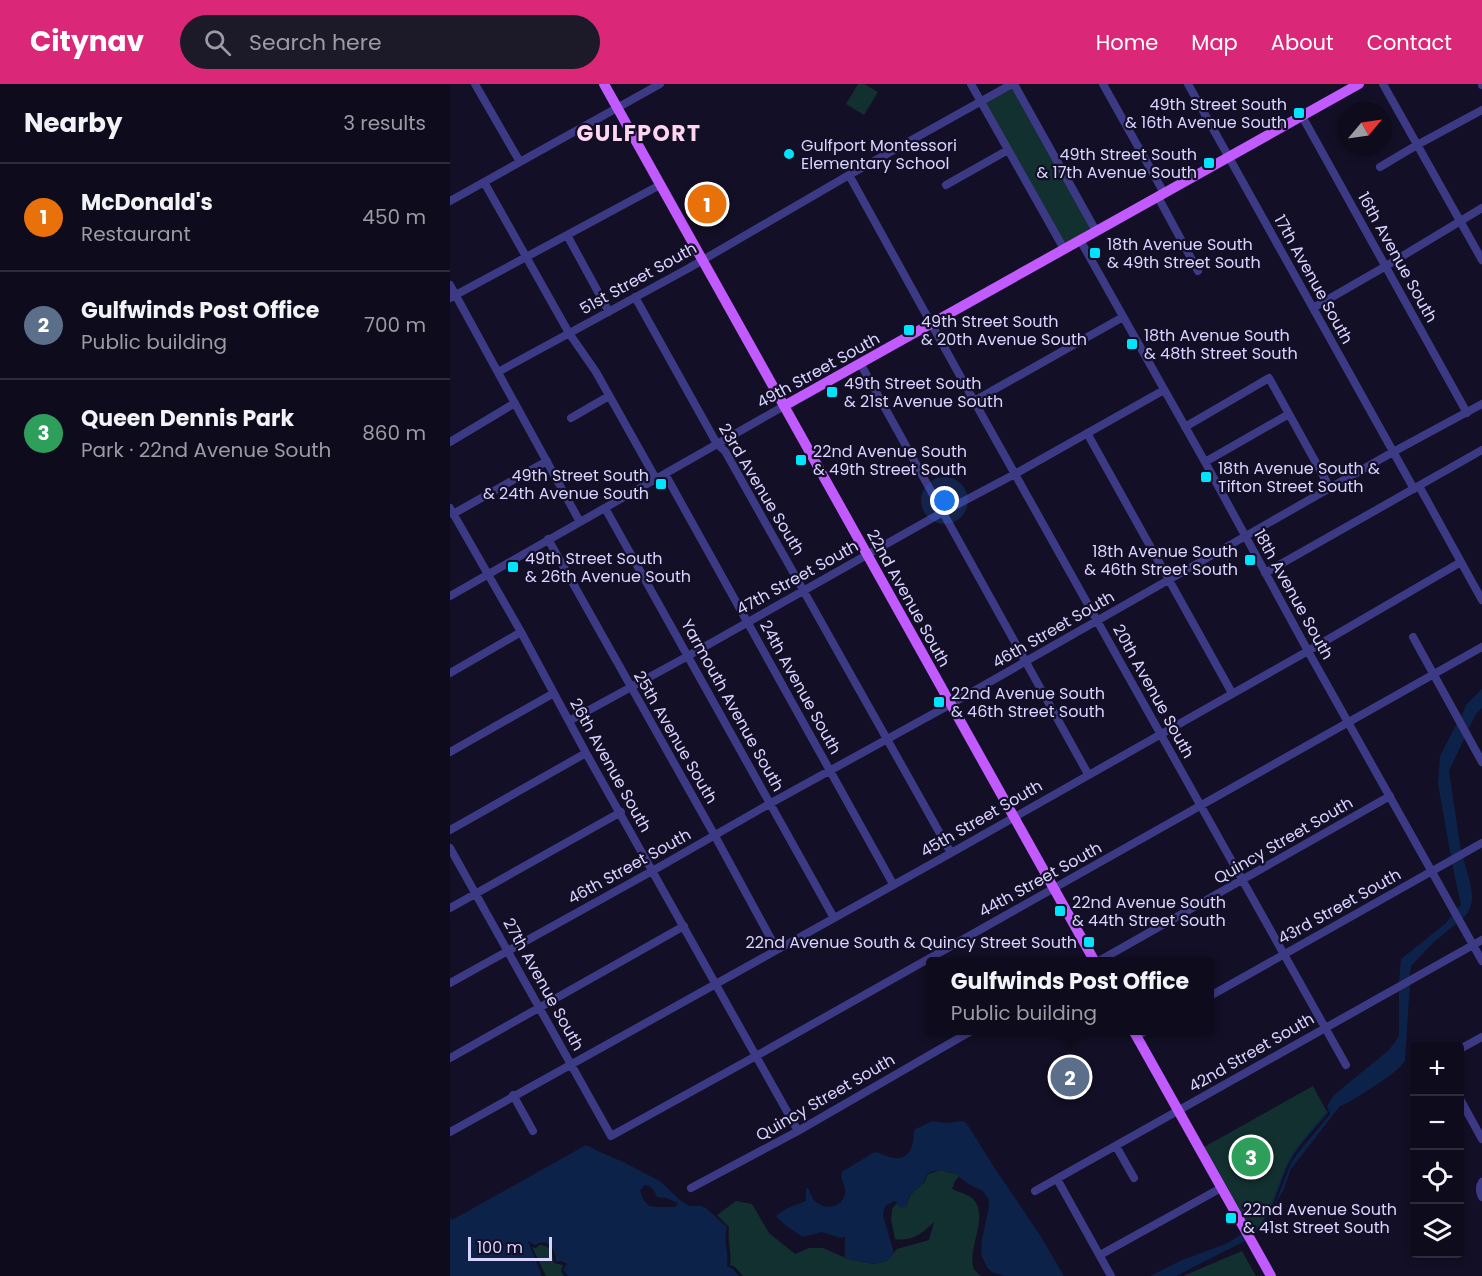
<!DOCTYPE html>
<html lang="en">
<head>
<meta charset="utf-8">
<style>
	body { margin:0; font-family:Poppins,sans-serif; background:#1c1929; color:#f1f3f6 }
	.controls { position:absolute; right:18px; bottom:18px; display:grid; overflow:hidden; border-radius:6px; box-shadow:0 3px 9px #0003 }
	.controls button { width:54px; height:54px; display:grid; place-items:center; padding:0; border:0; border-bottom:2px solid #2e2b3b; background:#0e0b1c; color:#f1f3f6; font:30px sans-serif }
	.compass { position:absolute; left:888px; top:18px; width:54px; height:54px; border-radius:50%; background:#0e0b1c; box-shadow:0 3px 9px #0003; rotate:61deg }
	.scale { position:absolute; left:18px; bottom:15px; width:84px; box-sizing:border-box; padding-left:6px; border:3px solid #d9d4ff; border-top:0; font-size:16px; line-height:21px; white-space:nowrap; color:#d9d4ff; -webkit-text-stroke:4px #130f26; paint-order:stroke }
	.you { position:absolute; left:495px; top:417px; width:21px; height:21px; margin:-15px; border:4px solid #fff; border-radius:50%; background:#1a73e8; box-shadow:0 0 0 9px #1a73e833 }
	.badge { display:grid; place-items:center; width:39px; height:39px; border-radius:50%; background:#db2777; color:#fff; font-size:20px; font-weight:700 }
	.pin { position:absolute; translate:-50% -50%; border:3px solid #fff; box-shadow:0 2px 6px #0006 }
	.popup { position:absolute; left:476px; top:873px; width:288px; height:78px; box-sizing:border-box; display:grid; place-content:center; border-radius:6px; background:#0e0b1c; filter:drop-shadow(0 2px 4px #0005); font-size:20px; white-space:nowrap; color:#9b9ba3 }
	.popup b { font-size:22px; color:#f1f3f6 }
	.popup::after { content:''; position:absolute; left:50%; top:100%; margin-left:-12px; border:12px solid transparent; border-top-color:#0e0b1c }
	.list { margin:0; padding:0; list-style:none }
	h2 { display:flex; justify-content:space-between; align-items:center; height:78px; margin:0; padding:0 24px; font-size:26px }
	h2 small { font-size:20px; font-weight:400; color:#9b9ba3 }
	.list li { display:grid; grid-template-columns:39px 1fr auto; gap:18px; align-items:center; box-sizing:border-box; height:108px; padding:0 24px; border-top:2px solid #2e2b3b }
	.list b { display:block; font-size:22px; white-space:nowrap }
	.list p { margin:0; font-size:20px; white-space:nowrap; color:#9b9ba3 }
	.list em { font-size:20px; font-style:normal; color:#9b9ba3 }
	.icon { flex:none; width:33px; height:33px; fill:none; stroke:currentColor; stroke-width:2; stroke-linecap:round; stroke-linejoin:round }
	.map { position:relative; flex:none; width:1032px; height:1192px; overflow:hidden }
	header { display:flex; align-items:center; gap:36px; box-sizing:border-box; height:84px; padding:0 30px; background:#db2777; color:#fff }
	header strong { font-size:28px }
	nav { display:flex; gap:33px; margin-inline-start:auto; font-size:21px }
	.search { width:420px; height:54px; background:#1c1929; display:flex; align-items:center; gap:15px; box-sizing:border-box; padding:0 21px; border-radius:33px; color:#9b9ba3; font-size:22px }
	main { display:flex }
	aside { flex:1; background:#0e0b1c }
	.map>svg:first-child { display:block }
	.green { fill:#12302f }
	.water { fill:#0c2248; fill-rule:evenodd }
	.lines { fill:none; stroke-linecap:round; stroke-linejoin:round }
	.stream { stroke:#0c2248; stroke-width:1.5 }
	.minor { stroke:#3d3a85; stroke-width:8 }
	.major { stroke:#c25bff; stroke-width:10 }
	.poi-dot { fill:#00e5ff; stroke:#130f26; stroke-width:2 }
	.labels { text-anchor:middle; stroke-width:4.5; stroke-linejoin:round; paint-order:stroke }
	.poi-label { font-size:16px; fill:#d9d4ff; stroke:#130f26; text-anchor:start }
	.street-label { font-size:16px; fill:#d9d4ff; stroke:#130f26 }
	.district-label { font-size:22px; font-weight:bold; letter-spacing:1.5px; fill:#ffd6f0; stroke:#130f26 }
</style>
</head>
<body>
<header>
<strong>Citynav</strong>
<div class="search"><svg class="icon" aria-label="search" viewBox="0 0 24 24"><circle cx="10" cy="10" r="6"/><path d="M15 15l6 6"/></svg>Search here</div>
<nav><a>Home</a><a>Map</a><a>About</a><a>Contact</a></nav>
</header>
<main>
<aside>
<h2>Nearby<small>3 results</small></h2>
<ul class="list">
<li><span class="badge" style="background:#e8710a">1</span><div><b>McDonald's</b><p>Restaurant</p></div><em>450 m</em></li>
<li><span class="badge" style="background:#5c6f8a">2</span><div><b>Gulfwinds Post Office</b><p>Public building</p></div><em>700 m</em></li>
<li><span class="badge" style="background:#2e9e5b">3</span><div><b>Queen Dennis Park</b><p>Park · 22nd Avenue South</p></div><em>860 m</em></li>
</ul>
</aside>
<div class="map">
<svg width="1032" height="1192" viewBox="0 0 1032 1192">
	<rect width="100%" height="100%" fill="#130f26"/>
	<path class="green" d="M408,0H414L428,8L414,31L396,20Z
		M562,3L640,142L639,145L618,159H614L535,19Z
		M863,1002L877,1028C865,1044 850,1059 840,1076C826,1099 826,1133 801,1149L754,1063Z
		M491,1086L510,1091L505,1097L502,1105C508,1108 518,1110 523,1115C540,1133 516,1166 524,1185C525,1186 529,1191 531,1192H293L285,1183L280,1181C282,1168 277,1156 279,1143L267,1131L286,1117L302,1120L319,1149L345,1170L359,1164H373L398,1175L423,1180L437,1177L447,1165L479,1156L484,1138C473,1149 462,1158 445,1155L441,1135L442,1125L446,1120L456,1123L460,1112L464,1107L474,1099L478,1090Z
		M90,1161C101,1161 102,1170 104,1179L113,1181L111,1187L114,1192H96L82,1163L85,1164Z
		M792,1167L806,1192H733Z"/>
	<path class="water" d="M1032,605V624L1026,630L1018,646L1011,633L1016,621Z
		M1007,639L1015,653L999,687L1011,767L1001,773L988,700L990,672Z
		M1013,773C1018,793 1031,820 1012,835L1007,825L1011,821L1002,779Z
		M1002,831L1007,839L984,858L961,882L960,892L949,898L951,875L996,839Z
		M960,899L955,977C945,990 933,996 920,1005C909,1011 902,1018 890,1022L841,1085L833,1107L824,1122L841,1079L847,1070L880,1030V1027L877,1022L884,1011L939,966L949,952V905Z
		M482,1037L496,1039L513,1037L517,1040L544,1083L590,1151L614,1192H554L542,1188L537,1183L531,1171L532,1155L539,1123V1116L533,1107L520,1101L509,1093V1091C498,1087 490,1084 478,1089L472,1101L464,1107L460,1111L456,1123L452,1124L446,1120L447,1118L444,1117L435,1122L433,1131L444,1169L437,1177L423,1180L398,1175L395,1174V1153L390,1154L372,1148L353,1153C343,1146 333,1141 326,1132C335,1124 345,1121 356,1117V1105L358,1104C359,1106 362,1113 364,1116C374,1127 393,1124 395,1109C396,1101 391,1097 391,1090L393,1087L425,1068C431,1069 437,1073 444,1074C461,1076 464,1059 464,1046Z
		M136,1061L152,1069L171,1077L210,1097L230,1116L239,1122H251L256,1124L277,1143C273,1156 279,1169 277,1182L283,1185L289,1192H118L113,1186L117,1180L112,1177L106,1178C106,1165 98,1153 85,1161L78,1157L92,1192H0V1133L2,1136ZM194,1101C202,1102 204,1106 207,1113L216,1114L228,1119L225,1123H209L199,1122L193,1115L190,1107Z
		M793,1149L797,1156L726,1192H700L732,1176L778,1159Z"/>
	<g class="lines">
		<path class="stream" d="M900,999L917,985
			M806,1146C823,1128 827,1102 838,1080C847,1060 867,1042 880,1025"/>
		<path class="minor" d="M25,0L70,78
			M521,0L614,165
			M564,0L646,147
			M653,0L714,109
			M738,0L964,405
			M933,0L1032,176
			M1032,0V1
			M852,32L1017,329
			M930,83L967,61L1032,26
			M399,91L524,317L896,981
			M34,98L119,249L146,288L206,395
			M496,101L558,66
			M708,113L748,187
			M0,117L210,0
			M117,151L159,228
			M630,156L755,378L858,567L1032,877
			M0,201L130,438
			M185,213L267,360L275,367L501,769
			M0,214L210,101
			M863,224L936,182L1032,124
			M410,279L638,690
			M48,288L239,184L399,91L562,0
			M524,317L673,233
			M121,334L159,312
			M735,343L819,294L880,404
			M637,349L782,609
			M0,358L65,319
			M755,378L839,330
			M215,390L443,800
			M969,402L1032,516
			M0,424L71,548L136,669L348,1047
			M155,424L384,834
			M3,430L97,377
			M98,455L265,752L327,866
			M815,489L1032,366
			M0,512L334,322
			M963,553L1032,678
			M0,589L71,548
			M119,637L238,572L493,428L565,390L714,306
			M0,668L104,609
			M0,746L136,669
			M0,764L161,1052L306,972L1032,563
			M0,824L171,728
			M647,878L940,712
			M0,899L204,786L321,719L501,620L943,368L1032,320
			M760,912L1032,759
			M687,952L697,946
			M1010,965L1032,953
			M0,974L234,842
			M63,1011L83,1047
			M1010,1015L1032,1055
			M0,1048L501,769L858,567L1011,478
			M666,1062L684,1094
			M607,1095L661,1192
			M1032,1098C1029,1103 1029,1107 1032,1113
			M241,1104L348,1047L523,946
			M585,1107L1032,856
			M650,1171L771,1104"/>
		<path class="major" d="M154,0L645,878
			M334,322L909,0
			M683,946L821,1192"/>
	</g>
	<g class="poi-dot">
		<rect x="843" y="23" width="12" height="12" rx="3"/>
		<circle cx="339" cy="70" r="6"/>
		<rect x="753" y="73" width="12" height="12" rx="3"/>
		<rect x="639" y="163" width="12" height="12" rx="3"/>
		<rect x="453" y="240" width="12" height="12" rx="3"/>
		<rect x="676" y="254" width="12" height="12" rx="3"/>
		<rect x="376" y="302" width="12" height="12" rx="3"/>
		<rect x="345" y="370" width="12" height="12" rx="3"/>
		<rect x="750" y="387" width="12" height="12" rx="3"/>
		<rect x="205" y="394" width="12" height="12" rx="3"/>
		<rect x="794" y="470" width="12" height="12" rx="3"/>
		<rect x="57" y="477" width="12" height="12" rx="3"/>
		<rect x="483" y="612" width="12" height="12" rx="3"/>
		<rect x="604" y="821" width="12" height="12" rx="3"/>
		<rect x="633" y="852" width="12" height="12" rx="3"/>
		<rect x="775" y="1128" width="12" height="12" rx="3"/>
	</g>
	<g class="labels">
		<g class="poi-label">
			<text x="837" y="26" text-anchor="end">49th Street South<tspan x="837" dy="18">&amp; 16th Avenue South</tspan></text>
			<text x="351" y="67">Gulfport Montessori<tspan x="351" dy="18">Elementary School</tspan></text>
			<text x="747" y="76" text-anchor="end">49th Street South<tspan x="747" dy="18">&amp; 17th Avenue South</tspan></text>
			<text x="657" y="166">18th Avenue South<tspan x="657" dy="18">&amp; 49th Street South</tspan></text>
			<text x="471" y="243">49th Street South<tspan x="471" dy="18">&amp; 20th Avenue South</tspan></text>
			<text x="694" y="257">18th Avenue South<tspan x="694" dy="18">&amp; 48th Street South</tspan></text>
			<text x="394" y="305">49th Street South<tspan x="394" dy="18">&amp; 21st Avenue South</tspan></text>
			<text x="363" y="373">22nd Avenue South<tspan x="363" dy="18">&amp; 49th Street South</tspan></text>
			<text x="768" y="390">18th Avenue South &amp;<tspan x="768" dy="18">Tifton Street South</tspan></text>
			<text x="199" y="397" text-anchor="end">49th Street South<tspan x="199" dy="18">&amp; 24th Avenue South</tspan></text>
			<text x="788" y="473" text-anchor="end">18th Avenue South<tspan x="788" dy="18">&amp; 46th Street South</tspan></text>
			<text x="75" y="480">49th Street South<tspan x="75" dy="18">&amp; 26th Avenue South</tspan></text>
			<text x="501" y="615">22nd Avenue South<tspan x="501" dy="18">&amp; 46th Street South</tspan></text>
			<text x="622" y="824">22nd Avenue South<tspan x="622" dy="18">&amp; 44th Street South</tspan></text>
			<text x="627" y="864" text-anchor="end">22nd Avenue South &amp; Quincy Street South</text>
			<text x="793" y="1131">22nd Avenue South<tspan x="793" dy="18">&amp; 41st Street South</tspan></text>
		</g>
		<g class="street-label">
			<text transform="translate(948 173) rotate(61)" y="6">16th Avenue South</text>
			<text transform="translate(188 194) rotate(-29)" y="6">51st Street South</text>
			<text transform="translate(864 195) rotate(61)" y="6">17th Avenue South</text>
			<text transform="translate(368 286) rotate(-29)" y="6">49th Street South</text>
			<text transform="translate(312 405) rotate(59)" y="6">23rd Avenue South</text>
			<text transform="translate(347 493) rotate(-29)" y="6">47th Street South</text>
			<text transform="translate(844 510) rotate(61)" y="6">18th Avenue South</text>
			<text transform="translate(459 514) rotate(61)" y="6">22nd Avenue South</text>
			<text transform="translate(603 545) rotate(-30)" y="6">46th Street South</text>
			<text transform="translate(351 603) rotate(61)" y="6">24th Avenue South</text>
			<text transform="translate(704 607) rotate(61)" y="6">20th Avenue South</text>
			<text transform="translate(283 621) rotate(61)" y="6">Yarmouth Avenue South</text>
			<text transform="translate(226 653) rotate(60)" y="6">25th Avenue South</text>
			<text transform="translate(161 681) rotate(61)" y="6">26th Avenue South</text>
			<text transform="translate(531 734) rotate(-30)" y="6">45th Street South</text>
			<text transform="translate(833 756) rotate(-30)" y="6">Quincy Street South</text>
			<text transform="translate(179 782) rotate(-29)" y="6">46th Street South</text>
			<text transform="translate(590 795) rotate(-29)" y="6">44th Street South</text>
			<text transform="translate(889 822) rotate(-29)" y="6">43rd Street South</text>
			<text transform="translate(94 900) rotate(61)" y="6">27th Avenue South</text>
			<text transform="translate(801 968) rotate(-30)" y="6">42nd Street South</text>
			<text transform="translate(375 1013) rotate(-30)" y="6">Quincy Street South</text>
		</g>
		<g class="district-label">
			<text x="189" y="57">GULFPORT</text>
		</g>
	</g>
</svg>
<div class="controls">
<button>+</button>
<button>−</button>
<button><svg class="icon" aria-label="locate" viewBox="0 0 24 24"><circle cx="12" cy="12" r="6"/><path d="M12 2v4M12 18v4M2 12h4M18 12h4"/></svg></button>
<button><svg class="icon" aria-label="layers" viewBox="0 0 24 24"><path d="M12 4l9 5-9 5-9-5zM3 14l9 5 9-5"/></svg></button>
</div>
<svg class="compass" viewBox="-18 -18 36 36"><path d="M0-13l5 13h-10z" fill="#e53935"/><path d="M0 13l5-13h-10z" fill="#9b9ba3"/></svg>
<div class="scale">100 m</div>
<div class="you"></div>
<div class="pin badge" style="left:257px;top:120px;background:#e8710a">1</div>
<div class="pin badge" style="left:620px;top:993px;background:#5c6f8a">2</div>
<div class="popup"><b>Gulfwinds Post Office</b>Public building</div>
<div class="pin badge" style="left:801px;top:1073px;background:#2e9e5b">3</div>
</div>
</main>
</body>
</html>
